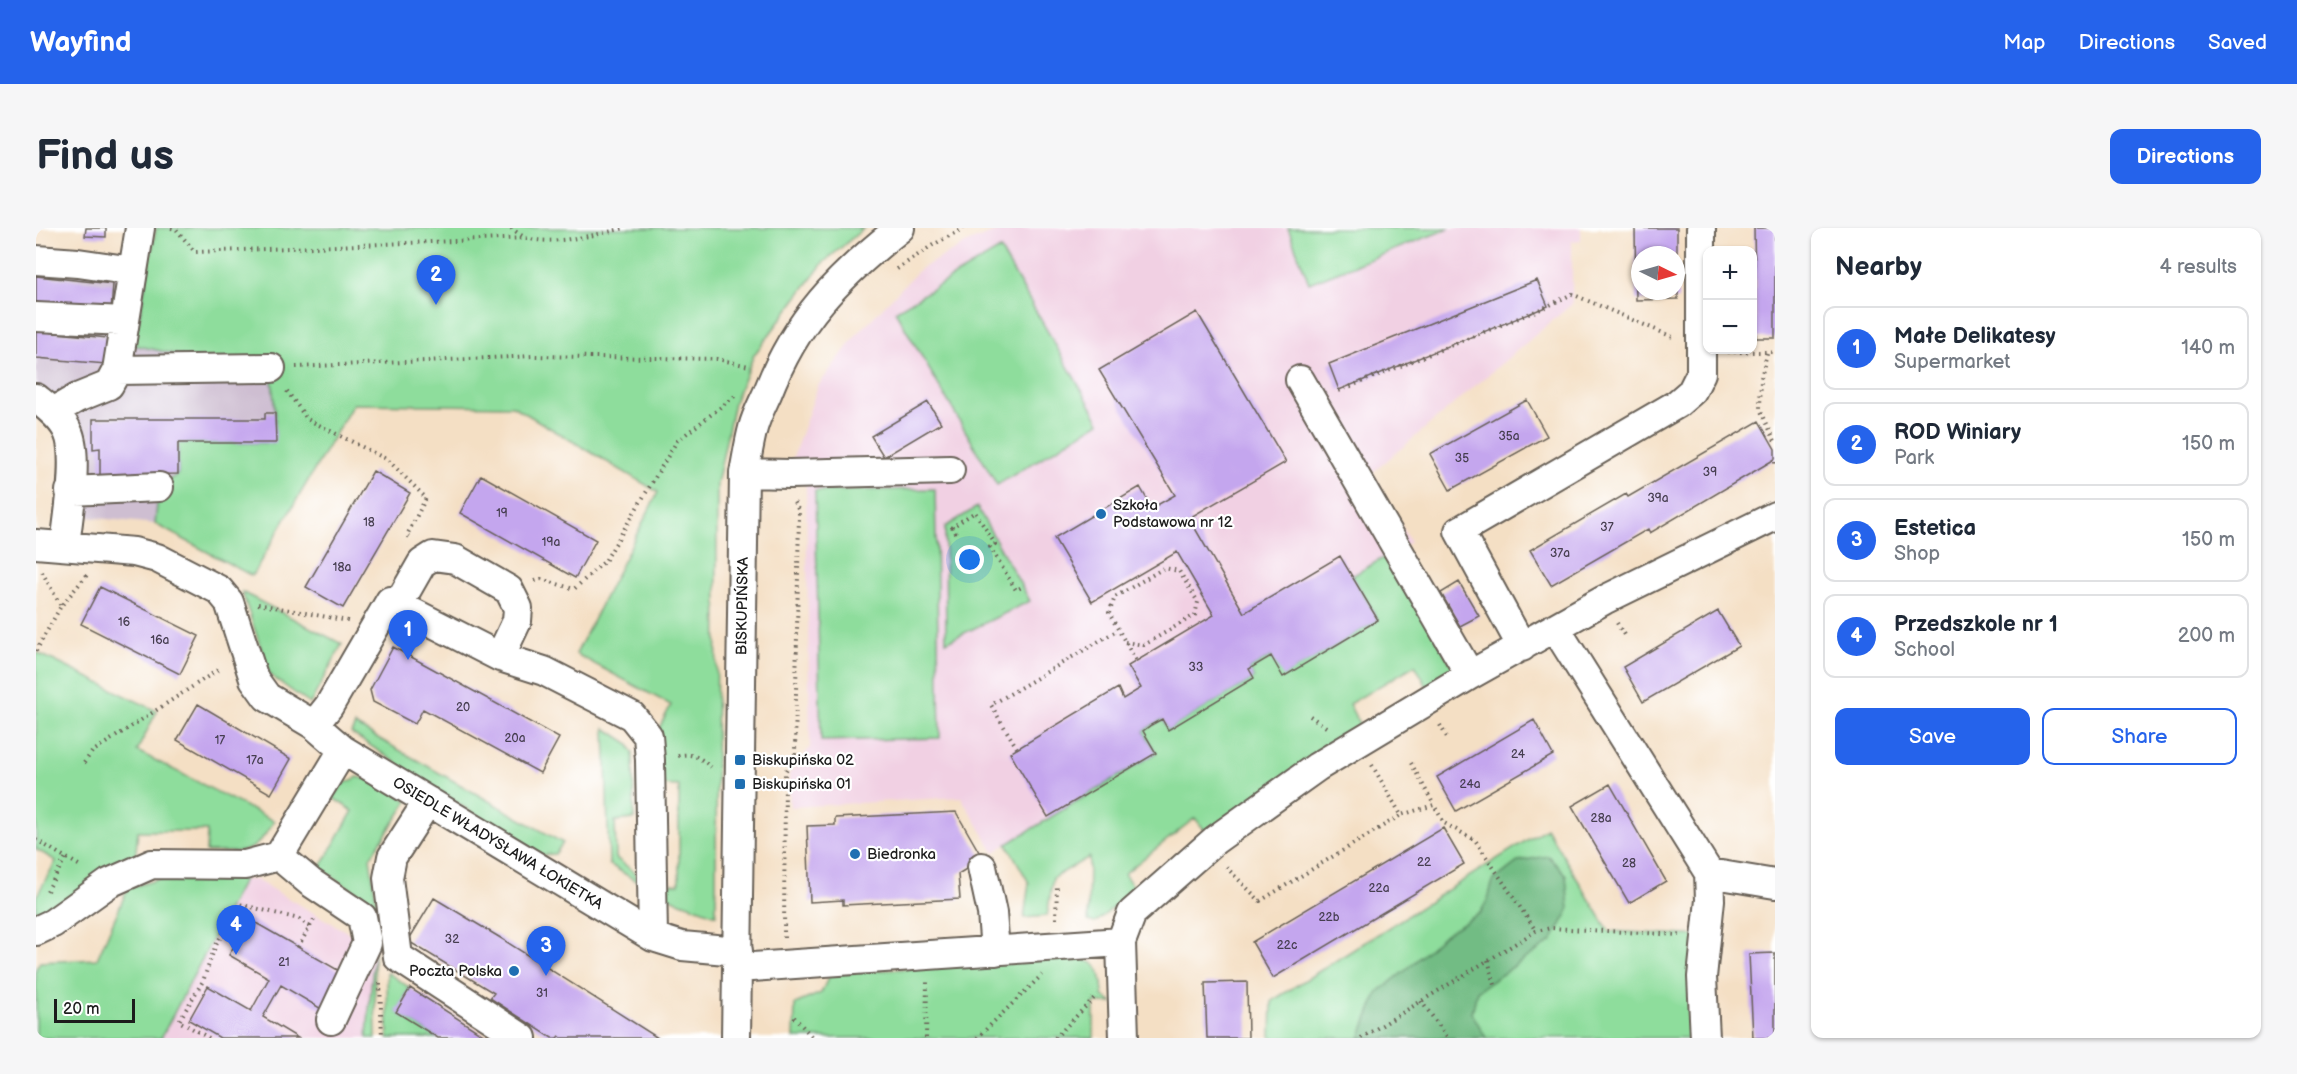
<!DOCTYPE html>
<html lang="en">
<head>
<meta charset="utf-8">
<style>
	body { margin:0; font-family:"Balsamiq Sans",sans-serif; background:#f6f6f7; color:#1f2937 }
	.controls { position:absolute; right:18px; top:18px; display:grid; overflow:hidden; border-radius:12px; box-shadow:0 2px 4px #0004 }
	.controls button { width:54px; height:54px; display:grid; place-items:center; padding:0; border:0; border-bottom:2px solid #e0e1e3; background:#fff; color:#1f2937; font:30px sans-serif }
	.compass { position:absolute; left:1595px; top:18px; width:54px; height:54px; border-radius:50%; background:#fff; box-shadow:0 2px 4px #0004; rotate:95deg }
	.scale { position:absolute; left:18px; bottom:15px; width:81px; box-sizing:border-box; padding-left:6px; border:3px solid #1c1c1c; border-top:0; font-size:16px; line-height:21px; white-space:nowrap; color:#1c1c1c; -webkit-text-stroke:4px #fff; paint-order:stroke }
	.you { position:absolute; left:934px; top:332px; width:21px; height:21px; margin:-15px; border:4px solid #fff; border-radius:50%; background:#1a73e8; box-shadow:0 0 0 9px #1a73e833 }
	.badge { display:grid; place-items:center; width:39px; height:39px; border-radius:50%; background:#2563eb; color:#fff; font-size:20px; font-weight:700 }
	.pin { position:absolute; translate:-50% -50px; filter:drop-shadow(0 2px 3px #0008) }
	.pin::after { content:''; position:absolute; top:32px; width:21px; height:18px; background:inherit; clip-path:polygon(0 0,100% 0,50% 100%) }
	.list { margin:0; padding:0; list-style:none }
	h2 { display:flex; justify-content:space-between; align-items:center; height:78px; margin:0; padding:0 24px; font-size:26px }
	h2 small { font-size:20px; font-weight:400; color:#747a83 }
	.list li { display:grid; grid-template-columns:39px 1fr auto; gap:18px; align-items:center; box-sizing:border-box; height:84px; margin:0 12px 12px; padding:0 12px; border:2px solid #e0e1e3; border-radius:12px }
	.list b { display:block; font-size:22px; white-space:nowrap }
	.list p { margin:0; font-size:20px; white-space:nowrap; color:#747a83 }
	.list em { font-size:20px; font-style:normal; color:#747a83 }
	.actions { display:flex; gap:12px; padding:18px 24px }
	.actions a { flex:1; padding:14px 0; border:2px solid #2563eb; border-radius:12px; text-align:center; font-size:21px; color:#2563eb }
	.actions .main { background:#2563eb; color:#fff }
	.map { position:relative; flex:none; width:1739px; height:810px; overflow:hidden; border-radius:12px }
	header { display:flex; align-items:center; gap:36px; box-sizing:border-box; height:84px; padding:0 30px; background:#2563eb; color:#fff }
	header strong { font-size:28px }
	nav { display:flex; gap:33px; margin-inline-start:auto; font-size:21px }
	.intro { display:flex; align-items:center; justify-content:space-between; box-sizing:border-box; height:144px; padding:0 36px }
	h1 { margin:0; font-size:42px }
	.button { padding:15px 27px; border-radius:12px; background:#2563eb; color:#fff; font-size:21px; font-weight:700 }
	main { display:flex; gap:36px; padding:0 36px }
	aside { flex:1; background:#fff; border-radius:12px; box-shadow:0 2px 4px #0004 }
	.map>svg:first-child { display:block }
	.built { fill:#f1d0e3 }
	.industrial { fill:#cebed1 }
	.green { fill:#8edd9c; stroke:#557c5c; stroke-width:1.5 }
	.forest { fill:#72bc84; stroke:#476c50; stroke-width:1.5 }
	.building { fill:#c4a6ee }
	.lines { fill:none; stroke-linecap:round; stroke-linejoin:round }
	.minor-casing { stroke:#686057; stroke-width:32 }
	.path { stroke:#686057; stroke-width:4; stroke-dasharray:1.5 4.5; stroke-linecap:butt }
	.minor { stroke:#fff; stroke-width:28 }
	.poi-dot { fill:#1f6fb2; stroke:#fff; stroke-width:2 }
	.labels { text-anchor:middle; stroke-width:4.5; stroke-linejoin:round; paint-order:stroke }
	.number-label { font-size:12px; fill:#463e50 }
	.poi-label { font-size:15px; fill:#1c1c1c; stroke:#fff; text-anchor:start }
	.street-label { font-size:15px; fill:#1c1c1c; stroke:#fff }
</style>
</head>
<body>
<header>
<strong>Wayfind</strong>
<nav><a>Map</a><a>Directions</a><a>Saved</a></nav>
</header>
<div class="intro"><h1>Find us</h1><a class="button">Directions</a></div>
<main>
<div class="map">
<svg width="1739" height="810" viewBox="0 0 1739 810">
	<rect width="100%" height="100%" fill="#fff"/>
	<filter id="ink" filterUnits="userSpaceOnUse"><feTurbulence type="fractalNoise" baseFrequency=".0167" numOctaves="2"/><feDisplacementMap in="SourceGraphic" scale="12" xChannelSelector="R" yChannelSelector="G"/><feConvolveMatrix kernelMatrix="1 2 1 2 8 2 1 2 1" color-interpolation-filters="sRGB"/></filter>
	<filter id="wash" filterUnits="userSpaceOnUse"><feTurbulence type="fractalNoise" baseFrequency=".008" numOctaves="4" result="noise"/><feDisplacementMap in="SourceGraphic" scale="24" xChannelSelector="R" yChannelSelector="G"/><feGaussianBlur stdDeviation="1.35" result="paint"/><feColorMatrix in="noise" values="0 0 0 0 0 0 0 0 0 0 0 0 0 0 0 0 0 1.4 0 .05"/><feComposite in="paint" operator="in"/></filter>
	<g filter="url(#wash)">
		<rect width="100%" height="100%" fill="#f4dfc4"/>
		<path class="built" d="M969,0H1545V12L1536,13V76L1336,245L1374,314L1316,348L1342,392L1247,449L1235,428L1213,441L1218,450L1132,502L1126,492L1120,525L958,624L925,569L754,579L753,546L774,520L770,258L754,238L782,158L821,106L884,41L933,14Z
			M131,649L220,652L339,720L331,810H0V741L4,734L61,731L79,693Z"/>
		<path class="industrial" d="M0,32L97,43L111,48L98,117L235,140L239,185L240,215L142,246L123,259L119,296L32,287L37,222L0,170Z"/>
		<path class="green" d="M120,0H828L787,35L718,127L698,174L681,256L680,687L623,666V656H643V558L622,557V502L635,477L540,426L622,264L477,178L317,176L216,348L119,296L123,259L142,246V215H239V185L235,140L161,131L98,117Z
			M1252,0H1414L1273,55Z
			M964,21L1064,194L961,257L859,83Z
			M899,261L904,510L785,513L779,263Z
			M941,279L994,373L910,414L909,299Z
			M1352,327L1418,441L1393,462L1379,437L1313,476L1329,507L1170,604L1159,590L1088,646L1099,661L1059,695L1052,693L1053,629L1017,650L1011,688L988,690L993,655L971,616L1120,525L1107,503L1126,491L1132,502L1218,450L1213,441L1235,428L1248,448L1342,392L1316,348Z
			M206,364L306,416L274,476L234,447Z
			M0,424L121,483L101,523L238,593C216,630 210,623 170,624L171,603H102L99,633L0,695V669L20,633L0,621Z
			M319,497L527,615L519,626L506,627L492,621L315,505Z
			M569,500L592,515L597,525L598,591L579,593L580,630L600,645V653L573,636Z
			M322,549L339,553L372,573L334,630L341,678L284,640L317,583L297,570L307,556Z
			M1510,600L1573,703L1669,708V810H1235L1236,773Z
			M131,649L208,651L125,810H0V741L4,734L61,731L92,660Z
			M338,723L340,810H331V807Z
			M1036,729C1063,732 1066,742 1067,768L1077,775H1058V810H758L759,776L785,765L794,746Z
			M351,744L374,760L361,784L402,810H352Z"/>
		<path class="forest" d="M1512,628L1530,647L1533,682L1516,713L1441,763L1436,785L1450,810H1324L1342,764L1371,741L1409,706L1444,685L1452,671L1457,653L1483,633Z"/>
		<g id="blocks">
			<path class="building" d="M50,0H70V9L49,8Z
				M1599,0H1641V27H1604V63H1642V71L1600,72Z
				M1718,0H1739V110H1720Z
				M0,48L77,56L75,83L0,75Z
				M1501,52L1512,78L1303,162L1293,136Z
				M1161,84L1250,234L1153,290L1208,385L1304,328L1342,392L1247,449L1235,428L1213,441L1218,450L1132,502L1126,491L1115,497L1107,503L1120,525L1012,589L974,525L1082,460L1087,471L1105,460L1092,438L1178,387L1141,324L1056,374L1018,310L1104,259L1116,280L1139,267L1063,142Z
				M0,103L72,110L70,136L0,130Z
				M1491,172L1511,208L1414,262L1394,226Z
				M892,174L905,195L848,229L835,208Z
				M229,185H239L240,215H142V246L64,247V220L57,221V191H229Z
				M1723,193L1739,221V231L1614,305L1612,301L1515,357L1494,322L1590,266L1592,269Z
				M337,243L374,265L307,380L270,359Z
				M445,247L560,312L539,350L424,285Z
				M1423,354L1443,388L1424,398L1405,365Z
				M64,359L163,408L144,446L45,396Z
				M1682,383L1703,418L1607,474L1587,439Z
				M357,419L523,510L504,545L387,481L379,496L337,474L334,462Z
				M162,476L255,531L235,566L141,512Z
				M1498,492L1517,527L1420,583L1401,549Z
				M1574,556L1630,653L1593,675L1536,578Z
				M920,584L947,631L922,646L924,671L807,677V672L774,674L771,598L799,597V590Z
				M1407,600L1428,636L1237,750L1216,714Z
				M398,670L463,709L622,810H526L523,808L521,810H516L454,770L458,765L372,713Z
				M213,691L307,745L287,782L245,757L227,789L262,810H184L153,792L172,758L215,783L233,750L193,727Z
				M1739,725V810H1717L1713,726Z
				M1211,754L1212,810H1171L1169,755Z
				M374,760L452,810H402L360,784Z"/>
		</g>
	</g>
	<g filter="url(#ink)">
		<use href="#blocks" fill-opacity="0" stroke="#686057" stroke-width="1.5"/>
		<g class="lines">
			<defs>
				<path id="minor" d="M0,32L42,35L97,43
					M0,89L89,93
					M81,142L235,140
					M1264,152L1434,447
					M0,170C11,179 26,190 32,204C43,227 32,291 29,317
					M17,184L41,170L73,157L81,142L104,0
					M708,245L754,246L914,242
					M34,263L123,259
					M0,316L98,324L121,330L183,362L193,374L218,451L231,469L278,497L307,522L617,709L646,718L702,723
					M362,377L386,335L397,328L419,331L473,362L482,380L481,393L464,429
					M1520,401L1673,645L1674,672L1666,749L1669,810
					M1486,419L1423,303L1641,176L1656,163L1665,145V0
					M278,497L293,478L354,373L464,429L508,443L596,488L612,508L614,532L617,709
					M392,573L356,629L352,650L362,729L486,810
					M243,628L274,654L326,689L331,715L295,792
					M946,639L956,685L959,723
					M1673,645L1739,656
					M0,703L17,695L73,655L116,636L209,637L243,628L307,522
					M701,740L1085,714
					M700,810L708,245C711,230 713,215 717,200C720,188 726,177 731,166C760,91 802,49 864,0
					M1088,810L1085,714L1096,685L1179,612L1281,539L1434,447L1568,372L1739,288"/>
			</defs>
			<use href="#minor" class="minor-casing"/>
			<path class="path" d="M135,0L140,1L159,24L490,10
				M475,0C479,3 485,8 491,10C516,18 563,6 589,0
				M861,41L897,17L928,0
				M1692,124H1739
				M1731,125L1725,150L1724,181L1739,213
				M260,139L497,128L681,131L713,138
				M251,163L271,191L352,232L390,270L371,307L375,310
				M1303,163L1512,78L1536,66L1639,110
				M1739,234V237
				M920,305L916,299L939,284L959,316L954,319L980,362L986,359
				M6,344L25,378
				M499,353L505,351L538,361L569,333L641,213L699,168
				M222,376L312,393
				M1581,395L1588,407
				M1089,414L1108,417L1159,387L1162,374L1143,343L1128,340L1079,369L1073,385L1100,433
				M0,423L25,378L51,347
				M1274,488L1293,501
				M1404,497L1412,511
				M981,520L955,477L1082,402
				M642,528C655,524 665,530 675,539
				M48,535L56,524L185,440
				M1375,535L1398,577
				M1336,537L1365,587L1398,577L1408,595L1439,612L1500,703
				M0,612L46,639
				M1190,639L1224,673L1365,587
				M11,663L30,629
				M1020,691L1021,658
				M748,710L749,544L759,526L763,283L758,274
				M262,719L279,690
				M1452,732L1459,757
				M344,755L346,810
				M1385,773L1412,810
				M758,789L777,810
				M173,810L143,793L167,753L179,719L203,676L263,691L274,699
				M890,810L891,754
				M941,810L1006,747
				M1019,810L1059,769
				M1325,810L1500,703L1515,700L1644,707"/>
			<use href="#minor" class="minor"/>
		</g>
	</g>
	<g class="poi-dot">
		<circle cx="1065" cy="286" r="6"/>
		<rect x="698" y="526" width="12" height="12" rx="3"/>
		<rect x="698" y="550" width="12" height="12" rx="3"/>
		<circle cx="819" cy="626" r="6"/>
		<circle cx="478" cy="743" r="6"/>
	</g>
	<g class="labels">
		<g class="number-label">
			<text x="1473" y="212">35a</text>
			<text x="1426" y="234">35</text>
			<text x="1674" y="248">39</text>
			<text x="1622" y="274">39a</text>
			<text x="466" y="289">19</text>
			<text x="333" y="298">18</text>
			<text x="1571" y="303">37</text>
			<text x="515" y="318">19a</text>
			<text x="1524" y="329">37a</text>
			<text x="306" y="343">18a</text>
			<text x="88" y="398">16</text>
			<text x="124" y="416">16a</text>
			<text x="1160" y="443">33</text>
			<text x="427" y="483">20</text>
			<text x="479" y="514">20a</text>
			<text x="184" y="516">17</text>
			<text x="1482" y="530">24</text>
			<text x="219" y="536">17a</text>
			<text x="1434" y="560">24a</text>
			<text x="1565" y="594">28a</text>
			<text x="1388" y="638">22</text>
			<text x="1593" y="639">28</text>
			<text x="1343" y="664">22a</text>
			<text x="1293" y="693">22b</text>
			<text x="416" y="715">32</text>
			<text x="1251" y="721">22c</text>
			<text x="248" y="738">21</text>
			<text x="506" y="769">31</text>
		</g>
		<g class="poi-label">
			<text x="1077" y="282">Szkoła<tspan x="1077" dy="17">Podstawowa nr 12</tspan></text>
			<text x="716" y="537">Biskupińska 02</text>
			<text x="716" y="561">Biskupińska 01</text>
			<text x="831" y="631">Biedronka</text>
			<text x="466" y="748" text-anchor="end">Poczta Polska</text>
		</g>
		<g class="street-label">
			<text transform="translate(706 378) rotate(-89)" y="5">BISKUPIŃSKA</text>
			<text transform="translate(462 615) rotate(31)" y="5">OSIEDLE WŁADYSŁAWA ŁOKIETKA</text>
		</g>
	</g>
</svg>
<div class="controls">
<button>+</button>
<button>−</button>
</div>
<svg class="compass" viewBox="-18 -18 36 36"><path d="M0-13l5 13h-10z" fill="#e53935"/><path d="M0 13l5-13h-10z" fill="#747a83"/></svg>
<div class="scale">20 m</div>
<div class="you"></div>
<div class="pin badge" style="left:372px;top:432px">1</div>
<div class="pin badge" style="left:400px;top:77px">2</div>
<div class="pin badge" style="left:510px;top:748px">3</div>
<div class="pin badge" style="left:200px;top:727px">4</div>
</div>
<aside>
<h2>Nearby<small>4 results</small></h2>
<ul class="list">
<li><span class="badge">1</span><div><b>Małe Delikatesy</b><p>Supermarket</p></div><em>140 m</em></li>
<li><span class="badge">2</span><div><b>ROD Winiary</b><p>Park</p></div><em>150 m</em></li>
<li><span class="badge">3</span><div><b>Estetica</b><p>Shop</p></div><em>150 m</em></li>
<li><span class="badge">4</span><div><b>Przedszkole nr 1</b><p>School</p></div><em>200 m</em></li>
</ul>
<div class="actions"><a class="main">Save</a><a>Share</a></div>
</aside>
</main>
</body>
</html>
